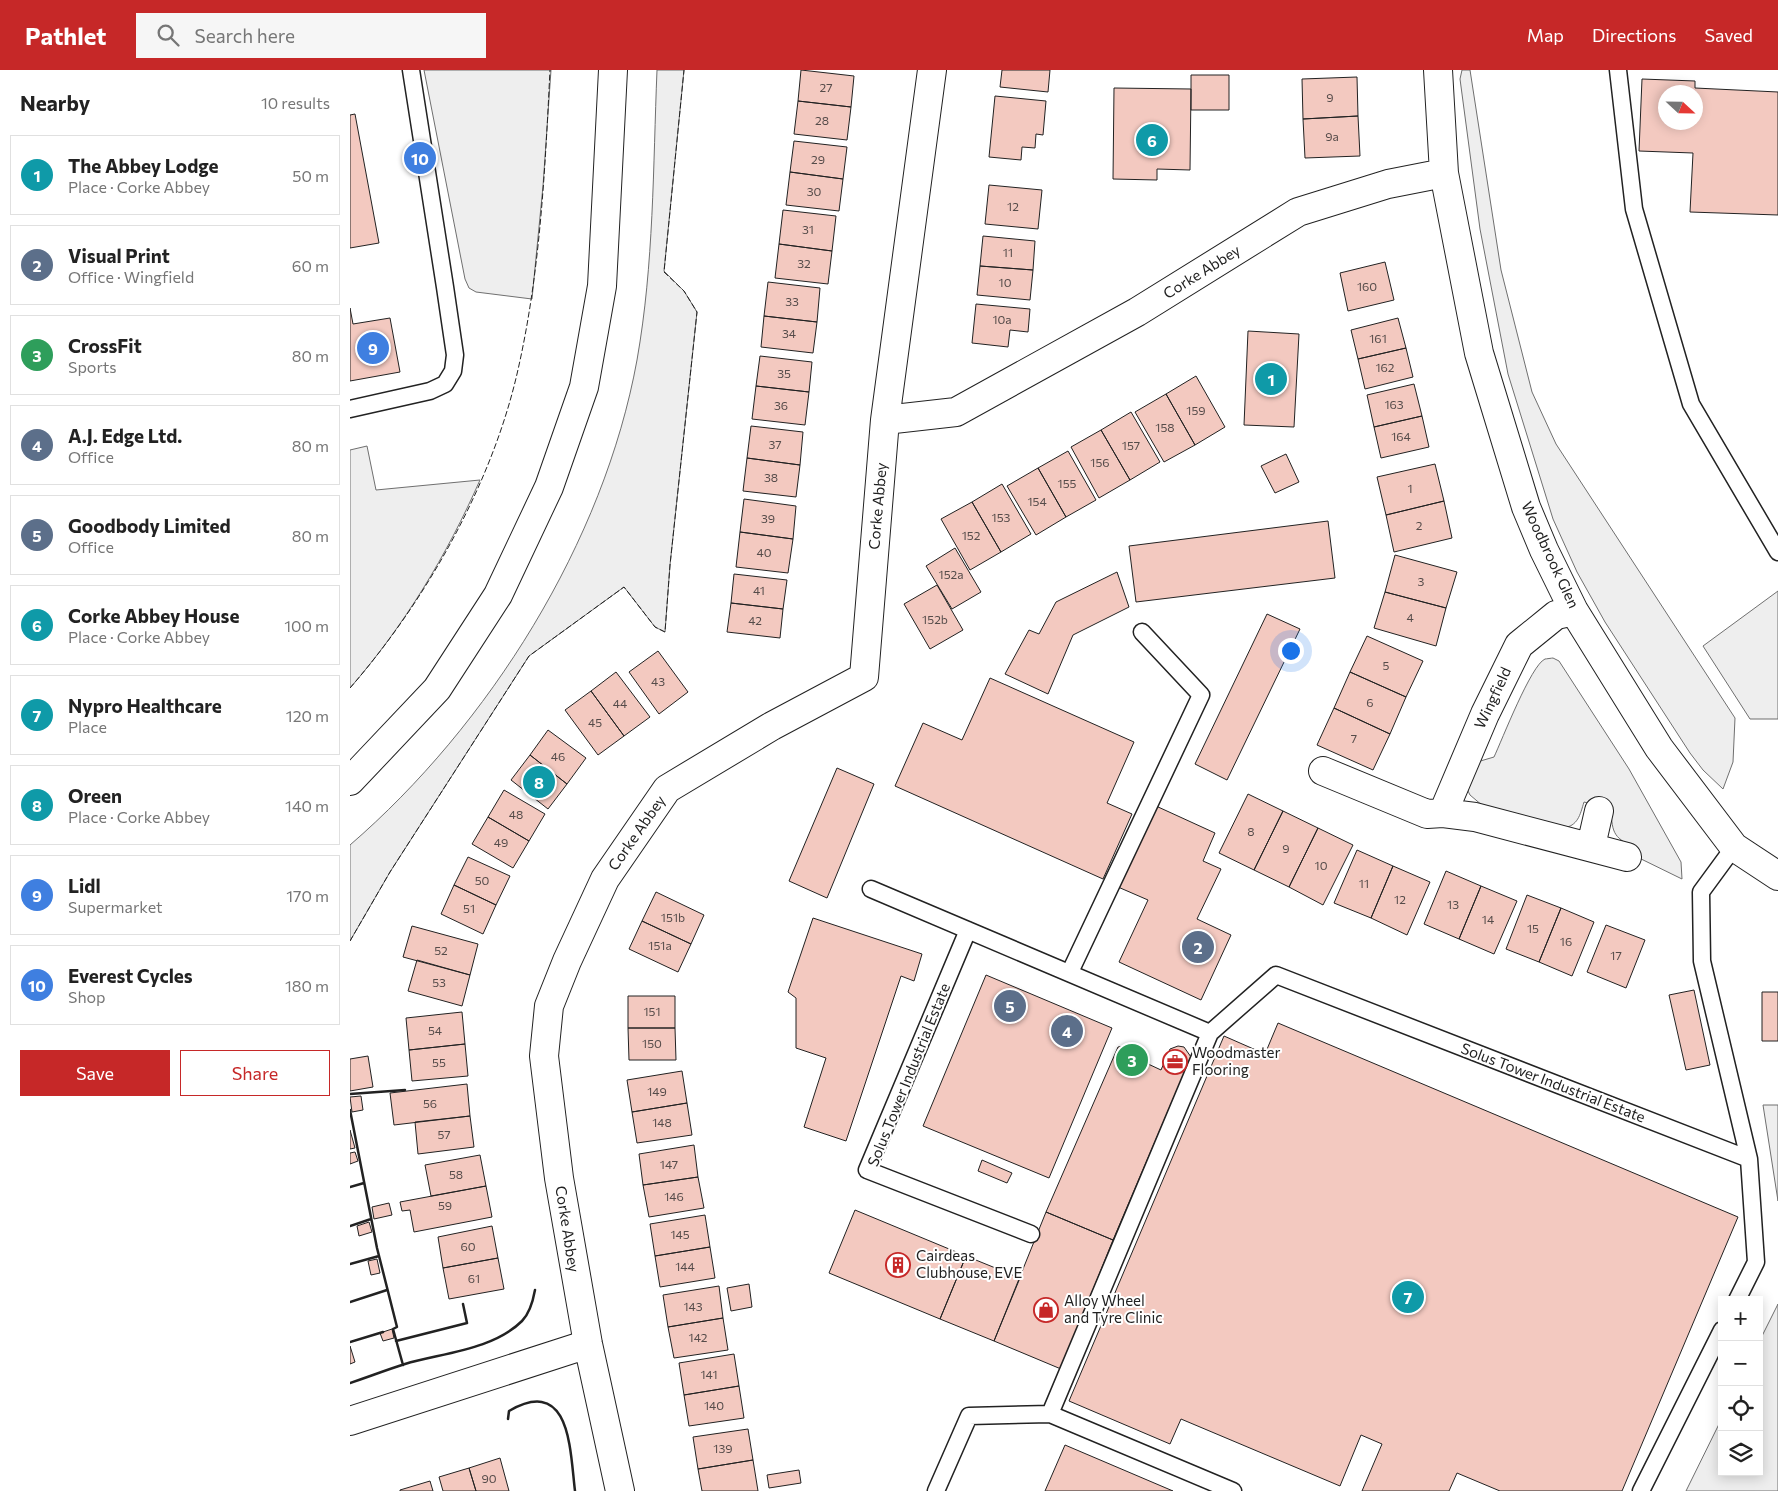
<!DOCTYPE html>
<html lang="en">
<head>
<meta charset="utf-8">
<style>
	body { margin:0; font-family:Commissioner,sans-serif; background:#f6f6f6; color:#222 }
	.controls { position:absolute; right:15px; bottom:15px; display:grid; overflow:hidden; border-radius:0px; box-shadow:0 2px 12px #0003 }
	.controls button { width:45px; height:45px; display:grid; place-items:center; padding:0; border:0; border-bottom:1px solid #e0e0e0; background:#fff; color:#222; font:25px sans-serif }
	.compass { position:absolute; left:1308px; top:15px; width:45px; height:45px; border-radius:50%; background:#fff; box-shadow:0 2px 12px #0003; rotate:112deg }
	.you { position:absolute; left:940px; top:580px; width:18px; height:18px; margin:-12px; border:4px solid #fff; border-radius:50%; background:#1a73e8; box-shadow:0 0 0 8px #1a73e833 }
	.badge { display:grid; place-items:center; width:32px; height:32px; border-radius:50%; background:#c62828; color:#fff; font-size:16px; font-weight:700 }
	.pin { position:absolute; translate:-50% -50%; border:2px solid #fff; box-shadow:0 1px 5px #0006 }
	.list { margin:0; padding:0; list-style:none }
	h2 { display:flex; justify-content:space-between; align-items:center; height:65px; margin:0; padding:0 20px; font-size:21px }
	h2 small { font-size:16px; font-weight:400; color:#767676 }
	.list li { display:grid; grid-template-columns:32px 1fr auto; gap:15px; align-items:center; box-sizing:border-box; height:80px; margin:0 10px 10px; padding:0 10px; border:1px solid #e0e0e0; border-radius:0px }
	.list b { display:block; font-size:19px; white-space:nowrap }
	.list p { margin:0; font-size:16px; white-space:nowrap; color:#767676 }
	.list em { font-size:16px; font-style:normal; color:#767676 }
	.actions { display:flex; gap:10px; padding:15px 20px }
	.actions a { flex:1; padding:11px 0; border:1px solid #c62828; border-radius:0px; text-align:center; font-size:18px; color:#c62828 }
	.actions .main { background:#c62828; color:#fff }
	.icon { flex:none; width:28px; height:28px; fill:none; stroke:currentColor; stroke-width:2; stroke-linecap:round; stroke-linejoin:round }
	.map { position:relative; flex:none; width:1428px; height:1421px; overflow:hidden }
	header { display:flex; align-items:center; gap:30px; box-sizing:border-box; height:70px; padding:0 25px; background:#c62828; color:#fff }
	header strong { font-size:24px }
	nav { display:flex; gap:28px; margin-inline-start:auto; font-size:18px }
	.search { width:350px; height:45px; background:#f6f6f6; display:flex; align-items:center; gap:12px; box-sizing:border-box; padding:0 18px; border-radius:0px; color:#767676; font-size:19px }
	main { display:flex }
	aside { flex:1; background:#fff }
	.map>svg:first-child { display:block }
	.green { fill:#eee; stroke:#6f6f6f }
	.building { fill:#f3c9c0; stroke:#222; fill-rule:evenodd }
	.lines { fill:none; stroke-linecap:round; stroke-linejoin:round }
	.lane-casing { stroke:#222; stroke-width:19 }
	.street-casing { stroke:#222; stroke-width:30 }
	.lane { stroke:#fff; stroke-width:16 }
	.street { stroke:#fff; stroke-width:28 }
	.fence { stroke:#222; stroke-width:1; stroke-dasharray:6 2.5; stroke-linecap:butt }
	.wall { stroke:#222; stroke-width:2.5 }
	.labels { text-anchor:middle; stroke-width:4; stroke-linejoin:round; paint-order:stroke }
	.number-label { font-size:12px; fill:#564c4a }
	.street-label { font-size:15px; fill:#222; stroke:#fff }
	.poi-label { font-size:15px; fill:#222; stroke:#fff; text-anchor:start }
</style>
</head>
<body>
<header>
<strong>Pathlet</strong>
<div class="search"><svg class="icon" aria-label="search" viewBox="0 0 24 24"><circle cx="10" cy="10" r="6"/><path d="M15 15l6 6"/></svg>Search here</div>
<nav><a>Map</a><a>Directions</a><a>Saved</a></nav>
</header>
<main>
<aside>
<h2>Nearby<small>10 results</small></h2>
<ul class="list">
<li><span class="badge" style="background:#0f9aa8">1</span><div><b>The Abbey Lodge</b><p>Place · Corke Abbey</p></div><em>50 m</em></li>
<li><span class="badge" style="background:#5c6f8a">2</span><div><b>Visual Print</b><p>Office · Wingfield</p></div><em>60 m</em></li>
<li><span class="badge" style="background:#2e9e5b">3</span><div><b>CrossFit</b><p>Sports</p></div><em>80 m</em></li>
<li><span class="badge" style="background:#5c6f8a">4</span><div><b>A.J. Edge Ltd.</b><p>Office</p></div><em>80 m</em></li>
<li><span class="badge" style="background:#5c6f8a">5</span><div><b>Goodbody Limited</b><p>Office</p></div><em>80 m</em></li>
<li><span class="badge" style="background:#0f9aa8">6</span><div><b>Corke Abbey House</b><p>Place · Corke Abbey</p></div><em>100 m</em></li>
<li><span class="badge" style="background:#0f9aa8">7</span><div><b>Nypro Healthcare</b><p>Place</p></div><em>120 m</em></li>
<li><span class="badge" style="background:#0f9aa8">8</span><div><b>Oreen</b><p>Place · Corke Abbey</p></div><em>140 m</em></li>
<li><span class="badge" style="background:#3f7fe0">9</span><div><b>Lidl</b><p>Supermarket</p></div><em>170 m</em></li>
<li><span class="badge" style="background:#3f7fe0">10</span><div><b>Everest Cycles</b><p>Shop</p></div><em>180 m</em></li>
</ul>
<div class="actions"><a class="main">Save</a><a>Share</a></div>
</aside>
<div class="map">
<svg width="1428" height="1421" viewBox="0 0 1428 1421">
	<rect width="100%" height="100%" fill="#fff"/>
	<path class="green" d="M74,0H201L193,116L182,229L126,222L119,218L115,209Z
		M307,0H334L314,201L334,221L347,242L320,495L315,562L305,557L274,517L179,586L40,802L0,871V775C139,655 254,472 287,290C304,194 303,97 307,0Z
		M1112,0H1120L1151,200L1182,322L1206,374L1385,648L1383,692L1373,719L1353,700L1340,683L1255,552L1227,502L1203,449L1158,304L1130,159L1110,9Z
		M17,376L26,420L130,410C97,485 54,556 0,618V380Z
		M1428,521V649H1400L1353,576Z
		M1203,588L1209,591L1279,699L1331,792L1332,809L1285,786L1288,778C1264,769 1262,764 1261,739L1234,732C1230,745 1228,756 1213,758L1133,736L1120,725L1117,719L1127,692L1144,687C1152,670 1181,595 1195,589C1196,589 1202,588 1203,588Z
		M1413,1035H1428V1131Z
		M1428,1234V1421H1336L1372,1348V1402H1409V1272Z"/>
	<path class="building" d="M451,0L504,6L501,37L448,31Z
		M652,0H700L698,22L650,17Z
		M841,5H879V40H841Z
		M1007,7L1008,46L953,49L952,9Z
		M1292,9L1345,11V18L1428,22V145L1340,142L1343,83L1289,81ZM1316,22H1346V52H1316Z
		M764,18L841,19L840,100L807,99V110L763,109Z
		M645,26L696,31L693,65L686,64L685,78L672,77L671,90L639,87Z
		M448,31L501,37L497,70L444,64Z
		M5,44L29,173L0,178V45Z
		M1008,46L1010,86L955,88L953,49Z
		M444,71L497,77L493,109L440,102Z
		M440,102L493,109L489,141L436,135Z
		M639,115L692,120L688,159L635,154Z
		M433,140L486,146L482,181L429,174Z
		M633,166L685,171L683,200L630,196Z
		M429,174L482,181L478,214L425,208Z
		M1035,192L1044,230L998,241L990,203Z
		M630,196L683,200L680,230L627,225Z
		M418,212L470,218L467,252L414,246Z
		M626,234L680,239L678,262L660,260L658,277L622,273Z
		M0,238L3,254L40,248L50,302L0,311Z
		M414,246L467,252L463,283L411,277Z
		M1048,248L1056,278L1008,289L1001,260Z
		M898,261L949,264L944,357L894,355Z
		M1056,278L1063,307L1015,319L1008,289Z
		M410,286L462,292L459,322L406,316Z
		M846,306L875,357L845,375L816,324Z
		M1064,314L1072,346L1024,357L1017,325Z
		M406,316L459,322L455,355L402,349Z
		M816,324L845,375L814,392L785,342Z
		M781,342L810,392L780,410L751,360Z
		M1072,346L1079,377L1031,388L1024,357Z
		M401,356L453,362L450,395L397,388Z
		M751,360L780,410L749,428L721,377Z
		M718,381L746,430L716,447L688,398Z
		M936,384L949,412L925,423L911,396Z
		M397,388L450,395L446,427L393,421Z
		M1085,394L1094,431L1036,445L1027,407Z
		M688,398L716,447L686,465L657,416Z
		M652,414L681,464L651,482L622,432Z
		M394,429L446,436L443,469L390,462Z
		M1094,431L1102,468L1044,482L1036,445Z
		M622,432L651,482L620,500L591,449Z
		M978,451L985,508L786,532L779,476Z
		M390,462L443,469L438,503L386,497Z
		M605,478L631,522L602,539L576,496Z
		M1045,485L1107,502L1096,538L1035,522Z
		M767,502L779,537L723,565L698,624L655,604L679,560L689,564L706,532Z
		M384,504L437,510L433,539L381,533Z
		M587,515L613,560L580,579L554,534Z
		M1035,522L1096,538L1086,576L1024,558Z
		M381,533L433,539L430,568L377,562Z
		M917,544L950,559L877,710L845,694Z
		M1017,566L1073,591L1056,627L1000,602Z
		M308,581L338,622L309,644L279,602Z
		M266,602L300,647L274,666L241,621Z
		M1000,602L1056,627L1040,664L984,638Z
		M640,608L784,672L757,733L782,744L753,809L545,716L573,653L612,670Z
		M241,621L274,666L248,685L215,640Z
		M984,638L1040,664L1023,700L967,675Z
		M198,660L236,688L217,714L180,685Z
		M180,685L217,714L198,739L161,710Z
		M487,698L524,714L477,828L439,811Z
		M154,720L195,744L179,771L138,747Z
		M898,724L933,741L904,800L869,783Z
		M806,736L865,763L853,791L871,799L847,849L881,865L851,930L769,892L798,830L768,817Z
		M933,741L968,758L939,817L904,800Z
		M138,747L179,771L163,798L122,774Z
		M968,758L1003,775L973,835L939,817Z
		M1007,780L1043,796L1021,848L984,833Z
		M118,787L160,806L146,835L104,815Z
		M1043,796L1080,812L1057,865L1021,848Z
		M1096,801L1131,816L1109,869L1074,854Z
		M104,815L146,835L133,864L91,844Z
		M1131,816L1167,831L1144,884L1109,869Z
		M306,822L354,845L341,874L292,851Z
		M1177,825L1211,838L1189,892L1156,879Z
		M1211,838L1244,852L1222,906L1189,892Z
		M463,848L572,884L564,911L551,906L496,1071L454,1057L476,988L446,978V928L438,922Z
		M292,851L341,874L328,902L279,879Z
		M1256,855L1295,870L1276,918L1237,902Z
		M62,856L128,874L120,905L53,887Z
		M67,890L120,905L112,936L58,921Z
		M636,905L762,958L699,1108L573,1056Z
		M1344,920L1360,995L1336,1000L1319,925Z
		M1412,922H1428V971H1412Z
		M278,926H325V958H278Z
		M112,942L115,974L59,980L56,948Z
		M928,953L1388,1147L1272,1421H1150L1107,1403L1099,1421H1012L1032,1374L1011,1365L990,1416L831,1349L820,1374L719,1331L874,966L915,984Z
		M278,958H325L326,990H279Z
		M115,974L118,1006L62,1011L59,980Z
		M782,975L790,978L795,986L796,993L811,1000L820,979L828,976L834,977L841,987L763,1170L696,1142L768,977Z
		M18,986L23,1017L0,1021V989Z
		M332,1001L337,1033L282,1042L277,1010Z
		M117,1014L120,1046L44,1055L40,1023Z
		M11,1026L13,1040L2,1042L0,1027Z
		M337,1033L342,1065L287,1073L282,1042Z
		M120,1046L124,1077L68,1084L65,1052Z
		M0,1060L5,1078L0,1079Z
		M344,1075L348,1107L293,1115L289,1084Z
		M5,1082L8,1091L0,1094V1083Z
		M130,1085L136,1116L81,1126L75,1095Z
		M632,1090L662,1103L657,1113L628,1101Z
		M348,1107L354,1138L299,1147L293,1115Z
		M136,1116L142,1147L64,1162L60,1140L52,1141L50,1132Z
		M39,1133L42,1145L24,1149L22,1137Z
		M505,1140L616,1186L590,1249L479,1203Z
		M696,1142L763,1170L711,1299L644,1271Z
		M355,1145L360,1177L305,1186L300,1154Z
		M19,1152L22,1162L9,1166L7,1156Z
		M142,1156L148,1188L93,1198L88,1167Z
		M360,1177L365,1208L310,1217L305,1186Z
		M616,1186L670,1208L644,1271L590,1249Z
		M148,1188L154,1219L99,1229L93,1198Z
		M27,1189L30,1203L21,1205L18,1191Z
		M399,1214L402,1237L381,1241L377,1218Z
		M369,1216L373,1248L318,1257L313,1225Z
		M373,1248L378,1280L324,1288L318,1257Z
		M42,1259L44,1268L33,1271L30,1263Z
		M0,1276L5,1292L0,1294Z
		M384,1284L389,1316L334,1325L329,1293Z
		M389,1316L394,1348L339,1356L334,1325Z
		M398,1359L403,1390L348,1399L343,1367Z
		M715,1375L823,1421H695Z
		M150,1388L159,1421H126L119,1398Z
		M403,1390L408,1421H352L348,1399Z
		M119,1398L126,1421H93L89,1407Z
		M449,1400L451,1413L419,1418L417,1405Z
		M80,1411L83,1421H50V1420Z"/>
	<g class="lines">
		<defs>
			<path id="lane" d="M1268,0L1284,139L1341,334L1428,482
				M0,339L80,321L95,314L103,301L105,285L95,217L61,0
				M521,819L860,963L926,905L1399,1089L1352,891L1351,822L1384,777
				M618,860L517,1100L681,1164
				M720,902L851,625L792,562
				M1387,1230L1406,1192L1399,1089
				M700,1344L860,963
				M586,1421L619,1346L700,1344L883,1421
				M1291,1421L1372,1260"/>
			<path id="street" d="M1088,0L1094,103L1129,283L1176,437L1194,480L1224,541L1309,678L1384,777L1428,806
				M535,350L582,0
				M973,701L1077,744L1093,743L1125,747L1277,787
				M0,711L87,619L148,525L199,417L234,317L252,216L263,0
				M1093,743L1135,644L1169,575L1206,545L1224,541
				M1241,776L1249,741
				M0,1351L238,1274
				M270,1421L238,1274L209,1108L194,986L199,936L217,891L255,809L317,719L422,656L514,607L535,350L606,342L787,242L948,142L1038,114L1094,103"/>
		</defs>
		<use href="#lane" class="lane-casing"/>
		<use href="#street" class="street-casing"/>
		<use href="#lane" class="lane"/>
		<use href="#street" class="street"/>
		<path class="fence" d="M0,618C75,532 141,416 167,304C190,205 195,102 200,0
			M0,871L40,802L179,586L274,517L305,557L315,562L320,495L347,242L334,221L314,202L334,0"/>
		<path class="wall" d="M0,1024L55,1020
			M0,1040L27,1178L47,1257L43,1259L53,1295
			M0,1117L14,1113
			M0,1156L21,1149
			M0,1194L29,1186
			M0,1232L37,1220
			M46,1271L117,1253L113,1234
			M0,1272L33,1262
			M0,1313C18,1307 36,1300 55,1294C92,1283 143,1280 172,1251C180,1243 183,1231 185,1220
			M158,1349L159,1341C221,1305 220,1381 225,1421"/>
	</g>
	<defs>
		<symbol id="office-ring" viewBox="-11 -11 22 22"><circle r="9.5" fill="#fff" stroke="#c62828" stroke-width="1.5"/><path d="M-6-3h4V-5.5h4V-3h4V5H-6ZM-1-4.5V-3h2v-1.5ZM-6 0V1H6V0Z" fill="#c62828"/></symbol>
		<symbol id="building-ring" viewBox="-11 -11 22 22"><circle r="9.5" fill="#fff" stroke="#c62828" stroke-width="1.5"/><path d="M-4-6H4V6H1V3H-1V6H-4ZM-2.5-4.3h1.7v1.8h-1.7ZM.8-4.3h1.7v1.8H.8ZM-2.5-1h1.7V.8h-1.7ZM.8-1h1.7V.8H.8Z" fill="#c62828"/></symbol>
		<symbol id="shop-ring" viewBox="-11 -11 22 22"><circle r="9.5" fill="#fff" stroke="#c62828" stroke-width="1.5"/><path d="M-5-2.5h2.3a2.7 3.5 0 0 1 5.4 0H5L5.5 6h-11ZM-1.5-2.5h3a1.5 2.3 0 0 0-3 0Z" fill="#c62828"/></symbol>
	</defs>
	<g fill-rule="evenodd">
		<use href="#office-ring" x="811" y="978" width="28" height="28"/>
		<use href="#building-ring" x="534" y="1181" width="28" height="28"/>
		<use href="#shop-ring" x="682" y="1226" width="28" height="28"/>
	</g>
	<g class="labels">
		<g class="number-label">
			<text x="476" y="22">27</text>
			<text x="980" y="32">9</text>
			<text x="472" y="55">28</text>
			<text x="982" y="71">9a</text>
			<text x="468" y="94">29</text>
			<text x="464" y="126">30</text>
			<text x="663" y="141">12</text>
			<text x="458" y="164">31</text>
			<text x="658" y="187">11</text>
			<text x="454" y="198">32</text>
			<text x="655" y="217">10</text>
			<text x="1017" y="221">160</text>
			<text x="442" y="236">33</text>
			<text x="652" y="254">10a</text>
			<text x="439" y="268">34</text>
			<text x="1028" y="273">161</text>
			<text x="1035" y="302">162</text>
			<text x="434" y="308">35</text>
			<text x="1044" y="339">163</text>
			<text x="431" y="340">36</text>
			<text x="846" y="345">159</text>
			<text x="815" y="362">158</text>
			<text x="1051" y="371">164</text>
			<text x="425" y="379">37</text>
			<text x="781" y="380">157</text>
			<text x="750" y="397">156</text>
			<text x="421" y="412">38</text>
			<text x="717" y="418">155</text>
			<text x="1060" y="423">1</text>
			<text x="687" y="436">154</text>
			<text x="651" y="452">153</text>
			<text x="418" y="453">39</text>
			<text x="1069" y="460">2</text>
			<text x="621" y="470">152</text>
			<text x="414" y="487">40</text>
			<text x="601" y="509">152a</text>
			<text x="1071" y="516">3</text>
			<text x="409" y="525">41</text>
			<text x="1060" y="552">4</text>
			<text x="585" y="554">152b</text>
			<text x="405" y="555">42</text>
			<text x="1036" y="600">5</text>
			<text x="308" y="616">43</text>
			<text x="1020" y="637">6</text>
			<text x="270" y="638">44</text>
			<text x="245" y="657">45</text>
			<text x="1004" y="673">7</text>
			<text x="208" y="691">46</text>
			<text x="166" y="749">48</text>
			<text x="901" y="766">8</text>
			<text x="151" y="777">49</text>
			<text x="936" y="783">9</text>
			<text x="971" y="800">10</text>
			<text x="132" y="815">50</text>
			<text x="1014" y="818">11</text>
			<text x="1050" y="834">12</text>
			<text x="1103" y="839">13</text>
			<text x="119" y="843">51</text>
			<text x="323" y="852">151b</text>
			<text x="1138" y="854">14</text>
			<text x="1183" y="863">15</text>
			<text x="1216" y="876">16</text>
			<text x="310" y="880">151a</text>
			<text x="91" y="885">52</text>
			<text x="1266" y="890">17</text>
			<text x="89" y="917">53</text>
			<text x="302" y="946">151</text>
			<text x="85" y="965">54</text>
			<text x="302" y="978">150</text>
			<text x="89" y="997">55</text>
			<text x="307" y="1026">149</text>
			<text x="80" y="1038">56</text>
			<text x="312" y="1057">148</text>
			<text x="94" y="1069">57</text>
			<text x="319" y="1099">147</text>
			<text x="106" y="1109">58</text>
			<text x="324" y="1131">146</text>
			<text x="95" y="1140">59</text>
			<text x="330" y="1169">145</text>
			<text x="118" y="1181">60</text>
			<text x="335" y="1201">144</text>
			<text x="124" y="1213">61</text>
			<text x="343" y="1241">143</text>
			<text x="348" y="1272">142</text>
			<text x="359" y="1309">141</text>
			<text x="364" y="1340">140</text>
			<text x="373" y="1383">139</text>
			<text x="139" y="1413">90</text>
		</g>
		<g class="street-label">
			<text transform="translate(852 202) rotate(-32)" y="5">Corke Abbey</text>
			<text transform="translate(528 436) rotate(-85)" y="5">Corke Abbey</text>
			<text transform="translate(1200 485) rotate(65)" y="5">Woodbrook Glen</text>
			<text transform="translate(1143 628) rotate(-65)" y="5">Wingfield</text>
			<text transform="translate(287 763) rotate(-55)" y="5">Corke Abbey</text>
			<text transform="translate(559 1005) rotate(-68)" y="5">Solus Tower Industrial Estate</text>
			<text transform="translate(1203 1013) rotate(21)" y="5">Solus Tower Industrial Estate</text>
			<text transform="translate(217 1159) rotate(81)" y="5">Corke Abbey</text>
		</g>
		<g class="poi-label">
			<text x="842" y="988">Woodmaster<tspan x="842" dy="17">Flooring</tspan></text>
			<text x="566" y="1191">Cairdeas<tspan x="566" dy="17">Clubhouse, EVE</tspan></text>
			<text x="714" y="1236">Alloy Wheel<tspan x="714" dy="17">and Tyre Clinic</tspan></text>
		</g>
	</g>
</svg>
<div class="controls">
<button>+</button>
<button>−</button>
<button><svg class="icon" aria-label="locate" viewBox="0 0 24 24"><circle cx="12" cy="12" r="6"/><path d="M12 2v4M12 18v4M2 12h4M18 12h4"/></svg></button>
<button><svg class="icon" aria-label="layers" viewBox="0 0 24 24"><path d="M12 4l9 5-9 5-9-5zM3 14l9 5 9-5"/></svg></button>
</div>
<svg class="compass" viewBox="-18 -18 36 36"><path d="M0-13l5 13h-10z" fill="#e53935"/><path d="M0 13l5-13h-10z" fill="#767676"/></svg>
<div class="you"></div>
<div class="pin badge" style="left:921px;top:309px;background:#0f9aa8">1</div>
<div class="pin badge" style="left:848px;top:877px;background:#5c6f8a">2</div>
<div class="pin badge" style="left:782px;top:990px;background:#2e9e5b">3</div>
<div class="pin badge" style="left:717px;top:961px;background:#5c6f8a">4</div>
<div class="pin badge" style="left:660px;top:936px;background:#5c6f8a">5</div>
<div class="pin badge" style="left:802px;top:70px;background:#0f9aa8">6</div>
<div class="pin badge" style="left:1058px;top:1227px;background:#0f9aa8">7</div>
<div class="pin badge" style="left:189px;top:712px;background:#0f9aa8">8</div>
<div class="pin badge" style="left:23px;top:278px;background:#3f7fe0">9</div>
<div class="pin badge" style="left:70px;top:88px;background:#3f7fe0">10</div>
</div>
</main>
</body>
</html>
